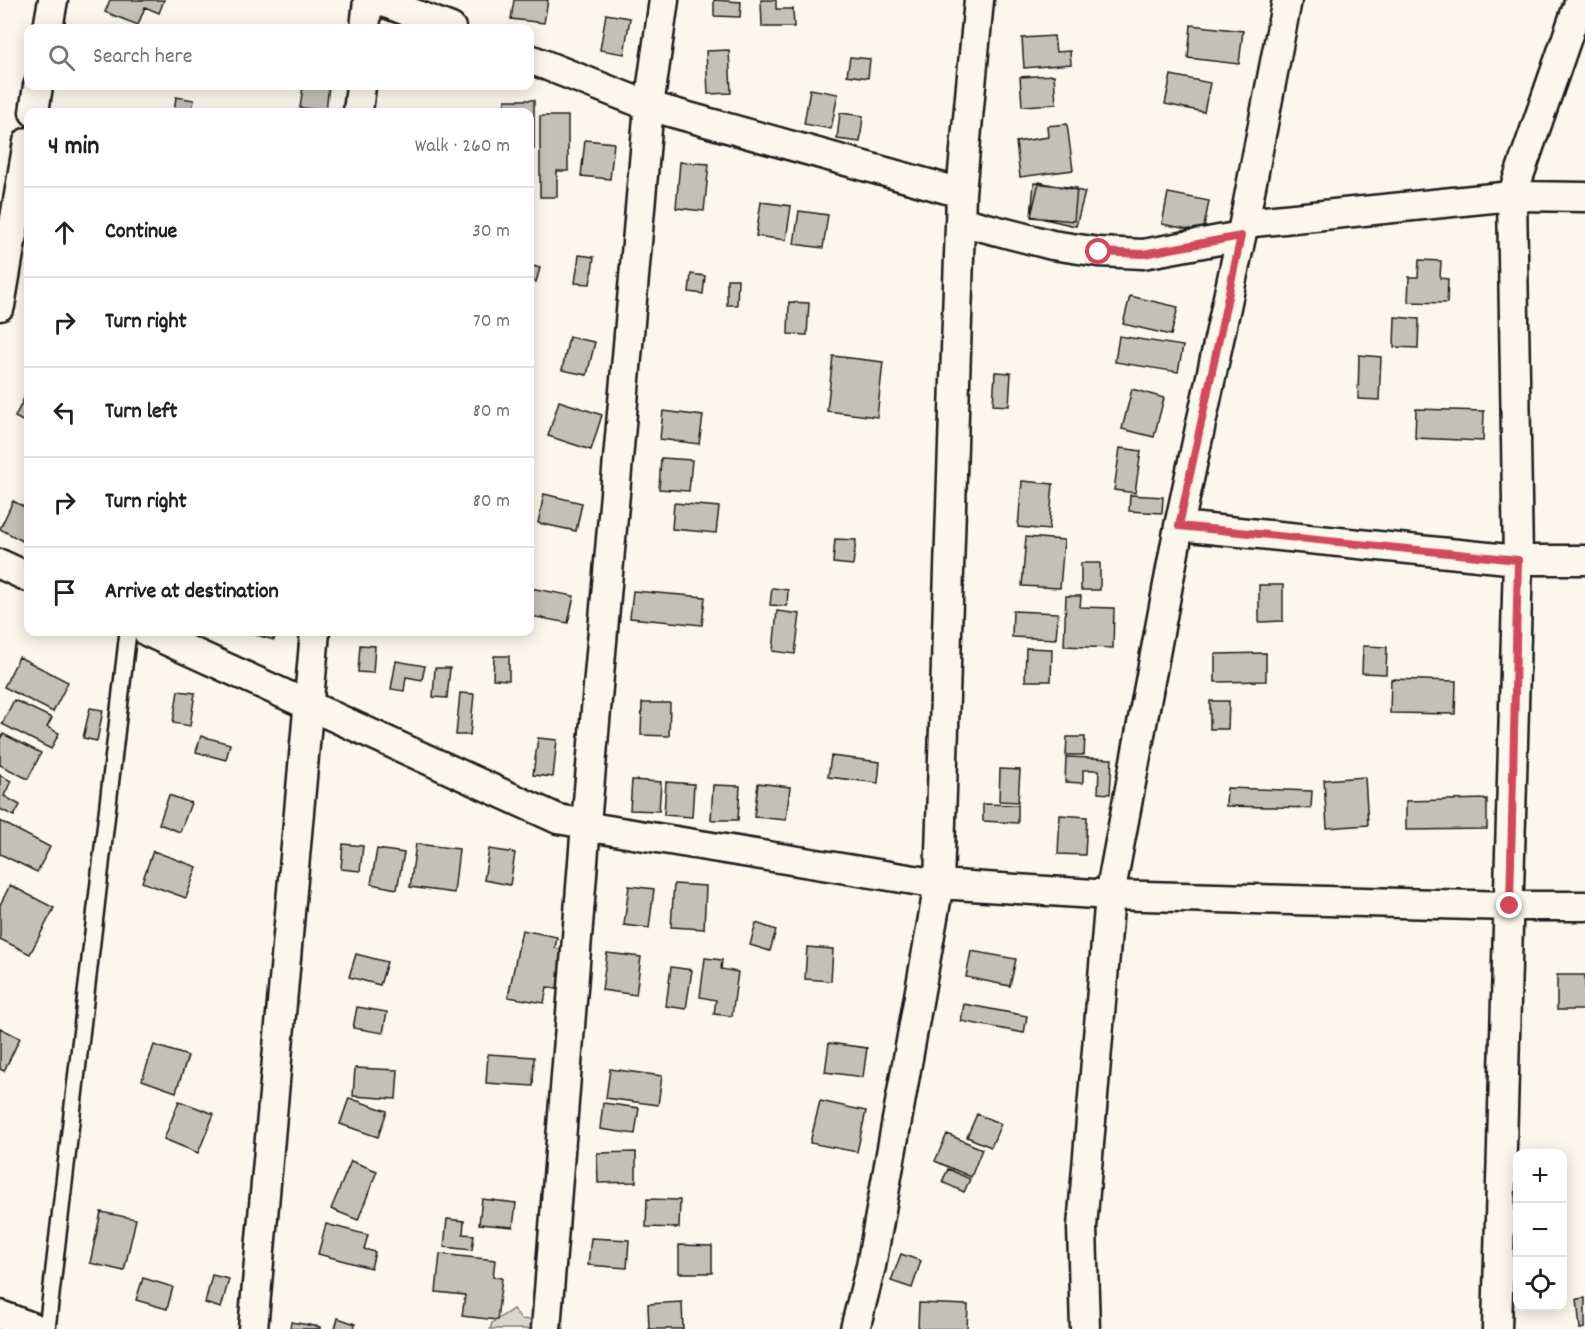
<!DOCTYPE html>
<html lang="en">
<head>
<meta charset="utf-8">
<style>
	body { margin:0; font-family:Dekko,sans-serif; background:#f6f6f6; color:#202124 }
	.controls { position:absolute; right:18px; bottom:18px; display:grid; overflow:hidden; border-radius:12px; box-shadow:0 3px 15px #0003 }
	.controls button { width:54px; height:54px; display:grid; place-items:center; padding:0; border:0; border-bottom:2px solid #e0e0e0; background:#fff; color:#202124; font:30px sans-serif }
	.stop { position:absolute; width:18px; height:18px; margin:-14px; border:4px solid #d1495b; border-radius:50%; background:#fff }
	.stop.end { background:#d1495b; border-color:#fff; box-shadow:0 2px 6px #0008 }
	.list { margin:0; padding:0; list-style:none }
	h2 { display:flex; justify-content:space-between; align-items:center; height:78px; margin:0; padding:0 24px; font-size:26px }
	h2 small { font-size:20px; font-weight:400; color:#757577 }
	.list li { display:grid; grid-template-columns:39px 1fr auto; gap:18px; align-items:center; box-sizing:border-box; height:90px; padding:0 24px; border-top:2px solid #e0e0e0 }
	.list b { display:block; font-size:22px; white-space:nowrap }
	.list em { font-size:20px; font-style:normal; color:#757577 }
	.icon { flex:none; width:33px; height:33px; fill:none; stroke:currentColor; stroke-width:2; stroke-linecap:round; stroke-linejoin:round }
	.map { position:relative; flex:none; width:1585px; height:1329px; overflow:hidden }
	.search { position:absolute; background:#fff; box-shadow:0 3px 15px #0003; left:24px; top:24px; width:510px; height:66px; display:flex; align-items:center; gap:15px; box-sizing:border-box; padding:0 21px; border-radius:12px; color:#757577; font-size:22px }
	.panel { position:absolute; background:#fff; box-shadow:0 3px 15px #0003; left:24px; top:108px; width:510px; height:528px; border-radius:12px }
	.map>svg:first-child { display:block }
	.green { fill:#dad7ce; stroke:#7b7a75; stroke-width:1.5 }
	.building { fill:#c3c0b8; stroke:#1c1c1c; stroke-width:1.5 }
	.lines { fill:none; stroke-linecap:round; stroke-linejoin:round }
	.service-casing { stroke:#1c1c1c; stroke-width:20 }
	.minor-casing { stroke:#1c1c1c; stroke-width:33 }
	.service { stroke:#fbf7ec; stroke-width:15 }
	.minor { stroke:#fbf7ec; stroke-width:28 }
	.route { stroke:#d1495b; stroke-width:8 }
</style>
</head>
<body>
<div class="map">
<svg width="1585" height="1329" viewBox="0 0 1585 1329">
	<rect width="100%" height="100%" fill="#fbf7ec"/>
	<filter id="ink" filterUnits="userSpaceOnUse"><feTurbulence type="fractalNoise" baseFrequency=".0167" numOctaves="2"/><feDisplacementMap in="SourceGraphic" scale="12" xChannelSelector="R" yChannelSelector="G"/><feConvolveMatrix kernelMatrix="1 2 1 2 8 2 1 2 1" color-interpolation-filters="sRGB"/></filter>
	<g filter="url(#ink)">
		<path class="green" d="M557,1299L564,1329H490L492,1323L513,1309L521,1319L533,1320Z"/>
		<path class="building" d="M110,0H164L159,13L145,7L138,25L105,12Z
			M514,0H548L544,23L511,19Z
			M714,0L741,2L740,17L714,16Z
			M761,0H776V9H793L794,27H762Z
			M606,14L630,18L624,54L600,50Z
			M1191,25L1243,31L1239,64L1188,58Z
			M1054,36L1056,52L1070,51L1071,64L1024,68L1022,38Z
			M729,50L731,93L708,94L706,51Z
			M850,57L870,59L868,78L847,75Z
			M1054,75L1056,104L1022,106L1020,77Z
			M1171,75L1210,83L1204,112L1165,104Z
			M303,86H329L326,110L300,108Z
			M810,89L838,94L831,129L804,124Z
			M176,97L194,100L192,112H174Z
			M505,100H534V149H530V112H505Z
			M840,113L863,116L860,142L837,139Z
			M540,116H568V171H557V197H540Z
			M1067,124L1073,170L1020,177L1016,142L1048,137L1047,126Z
			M585,140L614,143L610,179L581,176Z
			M680,162L709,164L704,211L676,208Z
			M1039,182L1085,192L1076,226L1031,216Z
			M1034,183L1077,188L1074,221L1031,217Z
			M1168,193L1209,201L1203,232L1162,224Z
			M761,202L791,206L786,240L756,236Z
			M799,211L828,215L823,248L794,244Z
			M579,255L594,257L590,284L575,283Z
			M1419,260L1441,261L1440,278L1448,279L1447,303L1408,302L1409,277H1418Z
			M530,265L540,268L536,282L530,280Z
			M691,274L705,276L703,294L689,292Z
			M727,279H738L737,305H727Z
			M1130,296L1178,307L1171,335L1123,324Z
			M789,302L809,303L807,335L788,334Z
			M1395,317L1419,319L1418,348L1394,347Z
			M1119,336L1183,346L1178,372L1115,362Z
			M569,337L595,342L587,375L562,370Z
			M1359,355L1381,357L1379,400L1358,399Z
			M833,356L883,362L877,417L827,411Z
			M995,372L1011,373L1009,406L993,405Z
			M1132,389L1164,398L1154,437L1122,429Z
			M28,390V424L15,417Z
			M559,401L602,415L591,450L548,436Z
			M1416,409L1484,411L1483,441L1415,438Z
			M663,411L703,416L699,444L660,439Z
			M1120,448L1141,451L1135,493L1114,490Z
			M661,458L692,460L689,491L659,489Z
			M1022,481L1053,484L1049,530L1018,527Z
			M544,494L582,503L576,531L538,523Z
			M1130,495L1163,497L1162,513L1129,511Z
			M13,501L28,509V544L0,529Z
			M674,503L719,507L716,533L672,529Z
			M1026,537L1064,540L1060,588L1022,586Z
			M835,539L856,540L853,565L833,563Z
			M1081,563H1100V590H1081Z
			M1259,585H1283V621L1259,622Z
			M530,588L574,596L568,623L530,616Z
			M772,588L788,590L787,606L770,605Z
			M633,591L705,597L702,625L630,618Z
			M1066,596H1081L1080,607L1114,608L1113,648L1064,646Z
			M777,611L800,614L795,654L773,651Z
			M1013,611L1058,613L1056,639L1012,637Z
			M246,632H276L274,640Z
			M360,645L375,646L373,673L358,672Z
			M1363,646L1387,647L1386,674L1362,673Z
			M1026,648L1052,649L1051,681H1025Z
			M1266,653V681L1215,682V654Z
			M494,656H509V680L493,679Z
			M19,657L68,682L53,712L4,687Z
			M396,661L425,666L422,680L406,677L404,691L391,689Z
			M435,668H450L447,698L433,697Z
			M1391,679L1456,681L1455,714L1390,713Z
			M178,691L195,693L190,726L173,723Z
			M460,693L474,694L470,735H456Z
			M14,700L52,718L47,727L59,733L51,749L2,724Z
			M1210,701H1229L1228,729H1210Z
			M642,703H670L669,736L641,735Z
			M90,708L103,710L97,741L83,738Z
			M3,734L41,753L28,779L0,765V739Z
			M201,736L230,744L226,760L196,752Z
			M1067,737H1085L1084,755H1066Z
			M538,738L557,740L553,777L533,775Z
			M831,756L880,762L878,783L828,777Z
			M1066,757L1112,759L1110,794L1098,793L1099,770H1083V783L1065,782Z
			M1000,769L1020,770L1018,802L999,801Z
			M0,775L11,781L4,796L20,805L14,816L0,809Z
			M1365,777L1368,825L1327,828L1324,780Z
			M632,780L661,782L659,811L630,810Z
			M666,782L694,784L692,817L664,815Z
			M758,783L790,787L786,820L754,817Z
			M713,785L740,786L738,820H711Z
			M1227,788L1312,791L1311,808L1226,806Z
			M169,795L191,803L180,832L159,824Z
			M1487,799V829L1406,830V801Z
			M983,804L1018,805V823L983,821Z
			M1060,815L1087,817L1085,855L1058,854Z
			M0,821L50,847L37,872L0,854Z
			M343,844L363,846L360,871L341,869Z
			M416,844L459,849L454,893L410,887Z
			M377,849L404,853L397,889L371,884Z
			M489,849L515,853L510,885L484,880Z
			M153,851L197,867L186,898L142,882Z
			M674,884L706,886L704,929L671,927Z
			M10,885L54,908L30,954L0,939V905Z
			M629,886L654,889L649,928L624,925Z
			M756,923L776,930L770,951L750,945Z
			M522,930L557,937L555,948L565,950L557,989L547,987L544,1003L508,997Z
			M807,947L833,949L831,981L805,979Z
			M971,951L1016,959L1010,986L966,977Z
			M607,953L641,957L636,995L602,990Z
			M356,954L387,962L380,985L349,977Z
			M705,958L722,960L721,969L738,972L732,1016L714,1014L716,1000L700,997Z
			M671,967L692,970L686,1009L666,1006Z
			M1557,975H1585V1010H1557Z
			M964,1004L1027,1016L1024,1033L961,1021Z
			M357,1007L387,1012L383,1033L353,1028Z
			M0,1028L20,1038L4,1071L0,1069Z
			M829,1043L867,1048L863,1077L825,1072Z
			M154,1045L188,1056L176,1092L142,1080Z
			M488,1054L534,1057L533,1086L486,1083Z
			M355,1068L398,1070L396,1099L353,1096Z
			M610,1069L662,1076L658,1105L606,1098Z
			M349,1098L387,1111L378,1137L340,1124Z
			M179,1101L214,1114L198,1153L164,1139Z
			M820,1101L866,1111L857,1152L810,1143Z
			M603,1103L639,1108L635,1134L600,1129Z
			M977,1114L1001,1124L991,1147L967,1137Z
			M947,1134L982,1149L971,1177L935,1161Z
			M636,1152V1182L598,1183L597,1153Z
			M351,1161L377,1171L358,1220L331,1209Z
			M948,1169L970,1179L964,1192L942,1182Z
			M482,1199L516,1203L513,1227L479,1224Z
			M647,1199L680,1200L679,1228L646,1227Z
			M101,1212L136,1219L124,1271L90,1263Z
			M447,1219L464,1221L463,1234L474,1235L472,1250L444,1247Z
			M326,1224L368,1235L364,1249L375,1252L371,1268L318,1254Z
			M591,1238L629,1240L627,1268L588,1265Z
			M679,1245L712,1246V1273H679Z
			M440,1254L495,1260L493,1277L502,1278L497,1320L462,1316L465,1295L436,1292Z
			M901,1254L921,1261L912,1288L891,1281Z
			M212,1275L229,1279L221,1308L205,1303Z
			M143,1278L173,1287L167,1309L136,1300Z
			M1585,1298V1328L1580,1329L1577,1299Z
			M682,1302L683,1329H649L648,1304Z
			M919,1303L968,1305L967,1329H918Z
			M338,1318L355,1324L354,1329H335Z
			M291,1322L320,1327V1329H290Z"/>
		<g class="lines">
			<defs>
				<path id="service" d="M47,1329L128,632"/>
				<path id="minor" d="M378,0L451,28
					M48,28L53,0
					M365,28L368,0
					M530,59L649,106L961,193
					M34,112L38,86
					M358,112L361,86
					M960,221L1052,245L1099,252L1143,254L1241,236
					M1244,223L1512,196L1585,197
					M0,306L28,142
					M1179,526L1518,560H1585
					M0,564L28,577
					M148,632L558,819L586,824L596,828L939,884L1110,895L1510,906H1585
					M0,1315L37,1329
					M253,1329L315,632
					M546,1329L586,824L649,106L664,0
					M855,1329L871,1266L939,884L961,193L979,0
					M1085,1329L1082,1227L1110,895L1179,526L1244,223L1287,0
					M1497,1329L1518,560L1512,196L1580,0"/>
			</defs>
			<use href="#service" class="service-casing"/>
			<use href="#minor" class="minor-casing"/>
			<use href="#service" class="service"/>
			<use href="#minor" class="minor"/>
		</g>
	</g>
	<g class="lines" filter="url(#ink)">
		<path class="route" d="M1099,252L1143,254L1241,236L1179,526L1518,560L1510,906"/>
	</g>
</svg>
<div class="controls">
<button>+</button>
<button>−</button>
<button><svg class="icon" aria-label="locate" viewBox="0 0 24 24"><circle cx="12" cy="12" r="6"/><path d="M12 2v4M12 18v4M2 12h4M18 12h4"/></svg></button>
</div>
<div class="stop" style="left:1099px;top:252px"></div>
<div class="stop end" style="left:1510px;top:906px"></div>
<div class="search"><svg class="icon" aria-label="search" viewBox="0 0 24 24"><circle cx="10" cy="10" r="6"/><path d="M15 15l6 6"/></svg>Search here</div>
<section class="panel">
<h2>4 min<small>Walk · 260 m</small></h2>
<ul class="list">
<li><svg class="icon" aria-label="ahead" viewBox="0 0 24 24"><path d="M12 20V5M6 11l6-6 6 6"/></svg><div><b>Continue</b></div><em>30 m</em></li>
<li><svg class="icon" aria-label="right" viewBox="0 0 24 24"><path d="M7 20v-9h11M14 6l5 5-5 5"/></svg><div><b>Turn right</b></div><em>70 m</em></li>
<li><svg class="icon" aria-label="left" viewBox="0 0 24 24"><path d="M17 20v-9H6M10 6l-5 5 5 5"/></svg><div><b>Turn left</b></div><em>80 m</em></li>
<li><svg class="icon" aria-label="right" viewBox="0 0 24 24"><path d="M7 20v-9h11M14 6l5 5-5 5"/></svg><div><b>Turn right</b></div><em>80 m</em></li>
<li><svg class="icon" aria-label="arrive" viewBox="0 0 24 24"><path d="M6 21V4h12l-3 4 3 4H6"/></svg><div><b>Arrive at destination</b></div></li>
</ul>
</section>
</div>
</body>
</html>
